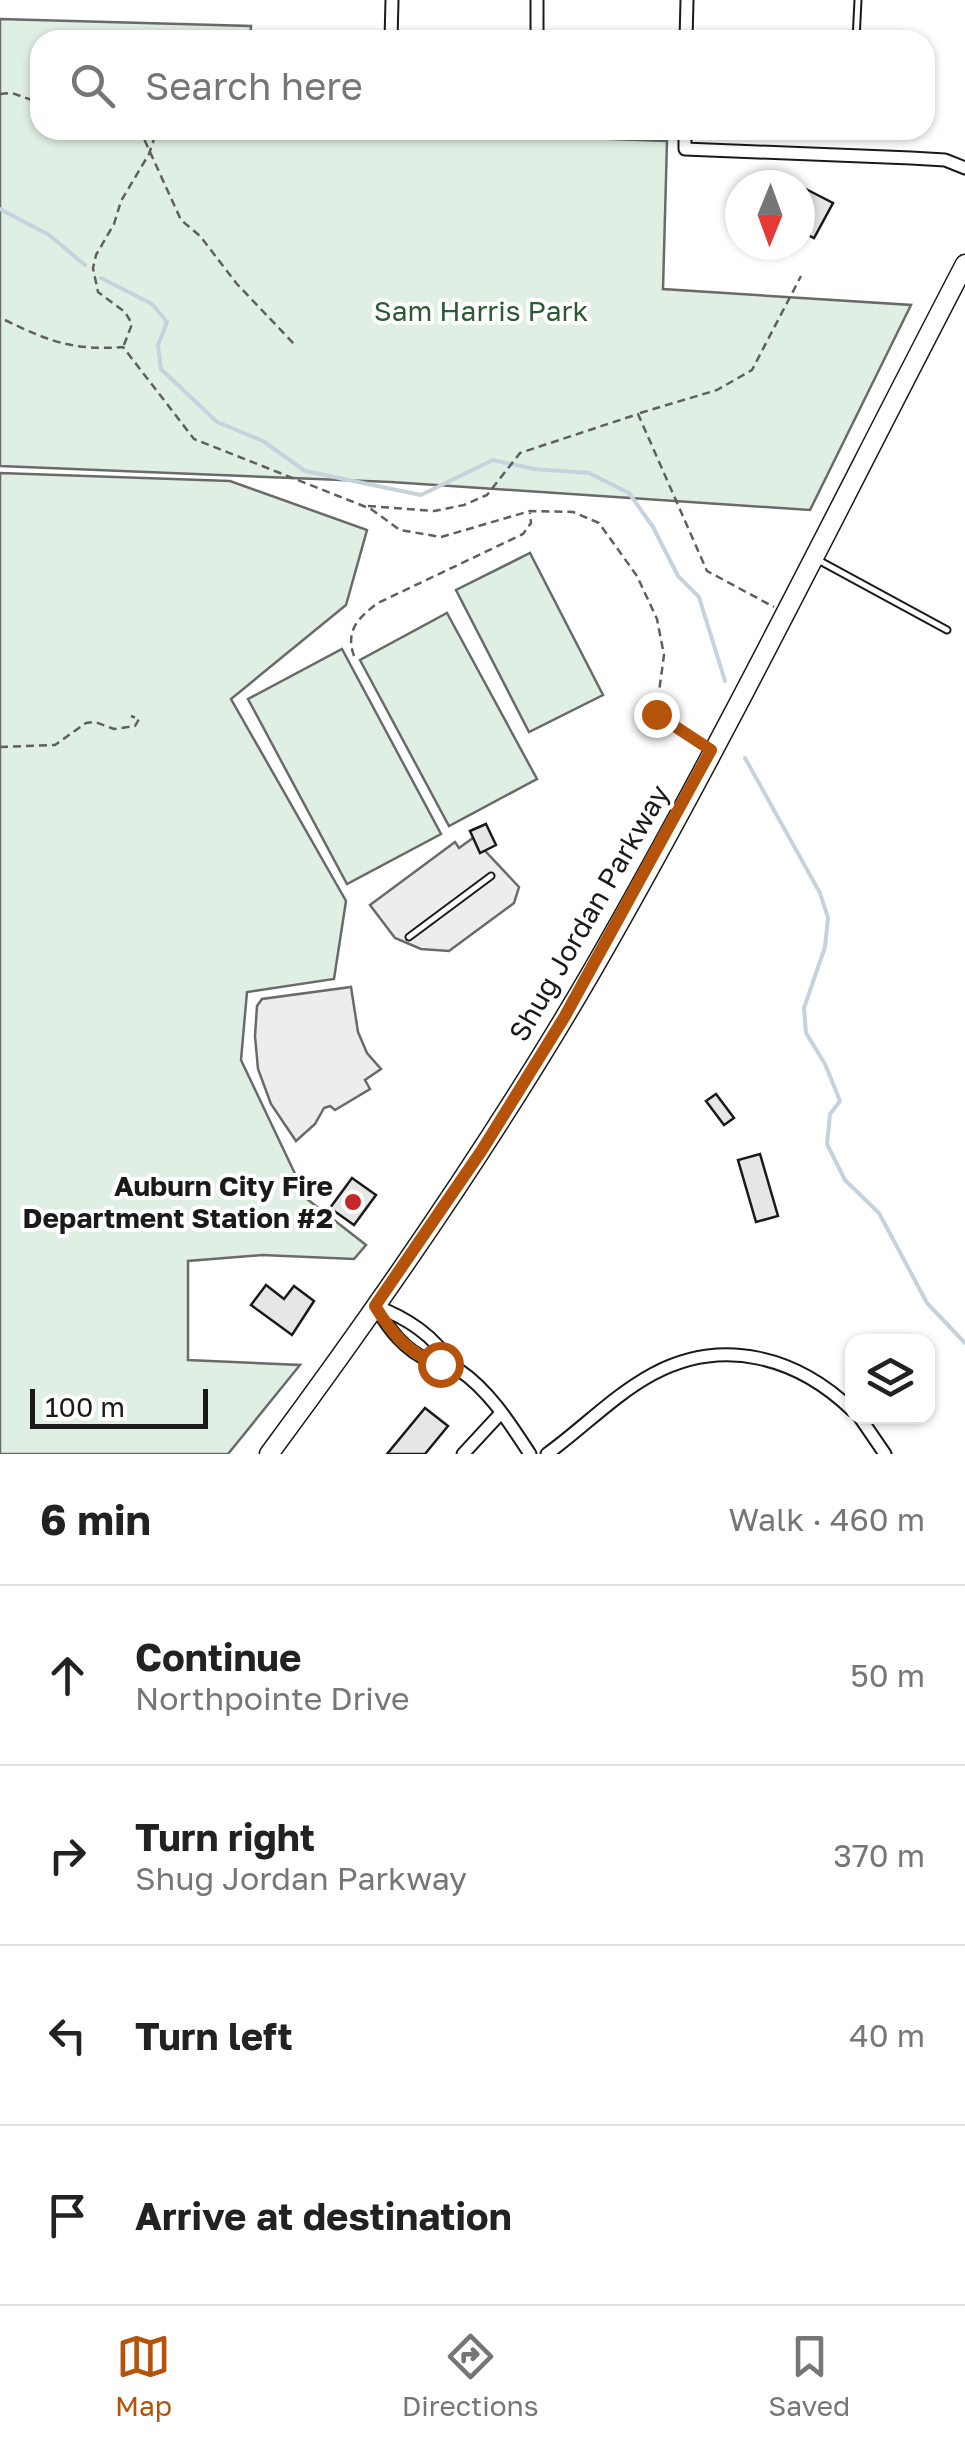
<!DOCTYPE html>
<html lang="en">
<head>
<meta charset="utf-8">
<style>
	body { margin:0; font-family:"Golos Text",sans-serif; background:#f6f6f6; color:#222 }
	.controls { position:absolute; right:30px; bottom:30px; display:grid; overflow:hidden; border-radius:20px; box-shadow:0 2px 8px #0004 }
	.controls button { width:90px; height:90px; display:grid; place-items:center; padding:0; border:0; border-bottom:2px solid #e0e0e0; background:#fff; color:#222; font:50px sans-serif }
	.compass { position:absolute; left:725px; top:170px; width:90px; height:90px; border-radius:50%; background:#fff; box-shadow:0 2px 8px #0004; rotate:181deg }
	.scale { position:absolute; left:30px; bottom:25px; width:178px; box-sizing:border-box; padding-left:10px; border:5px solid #1a1a1a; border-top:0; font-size:28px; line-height:35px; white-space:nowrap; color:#1a1a1a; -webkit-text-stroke:8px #fff; paint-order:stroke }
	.stop { position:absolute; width:30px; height:30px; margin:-22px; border:8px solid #b45309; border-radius:50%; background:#fff }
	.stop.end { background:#b45309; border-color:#fff; box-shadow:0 2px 10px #0008 }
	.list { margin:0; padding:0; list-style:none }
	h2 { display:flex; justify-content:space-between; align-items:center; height:130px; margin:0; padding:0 40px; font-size:42px }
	h2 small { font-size:32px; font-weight:400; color:#767676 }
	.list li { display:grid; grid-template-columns:65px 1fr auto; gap:30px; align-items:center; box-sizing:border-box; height:180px; padding:0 40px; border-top:2px solid #e0e0e0 }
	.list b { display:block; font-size:38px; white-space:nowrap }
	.list p { margin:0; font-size:32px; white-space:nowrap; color:#767676 }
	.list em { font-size:32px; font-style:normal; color:#767676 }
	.icon { flex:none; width:55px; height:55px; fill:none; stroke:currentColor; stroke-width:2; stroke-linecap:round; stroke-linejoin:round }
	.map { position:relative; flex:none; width:965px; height:1454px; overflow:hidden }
	.search { position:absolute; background:#fff; box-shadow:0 2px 8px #0004; left:30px; right:30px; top:30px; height:110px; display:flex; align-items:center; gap:25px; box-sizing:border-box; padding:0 35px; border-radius:30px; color:#767676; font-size:38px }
	.sheet { height:850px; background:#fff }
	nav { display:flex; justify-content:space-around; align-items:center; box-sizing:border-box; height:140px; border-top:2px solid #e0e0e0; background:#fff; font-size:28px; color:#767676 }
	nav a { display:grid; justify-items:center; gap:5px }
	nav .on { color:#b45309 }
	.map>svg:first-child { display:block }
	.green { fill:#e0efe3; stroke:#6a6a6a; stroke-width:2.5 }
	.parking { fill:#ededed; stroke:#6a6a6a; stroke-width:2.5 }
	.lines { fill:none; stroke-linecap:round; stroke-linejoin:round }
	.stream { stroke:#c6d2dc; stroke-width:4 }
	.building { fill:#e6e6e6; stroke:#1a1a1a; stroke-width:2.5 }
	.service-casing { stroke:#1a1a1a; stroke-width:9 }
	.minor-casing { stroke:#1a1a1a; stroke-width:15 }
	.primary-casing { stroke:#1a1a1a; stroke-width:21 }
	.path { stroke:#5f5f5f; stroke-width:2.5; stroke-dasharray:8 5; stroke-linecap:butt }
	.service { stroke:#fff; stroke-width:5 }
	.minor { stroke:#fff; stroke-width:11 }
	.primary { stroke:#fff; stroke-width:18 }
	.route { stroke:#b45309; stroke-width:12 }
	.poi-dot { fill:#c62828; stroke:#fff; stroke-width:4 }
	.labels { text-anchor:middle; stroke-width:8; stroke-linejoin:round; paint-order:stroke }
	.park-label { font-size:28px; fill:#2b5a34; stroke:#fff }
	.street-label { font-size:28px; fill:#1a1a1a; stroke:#fff }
	.poi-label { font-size:28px; font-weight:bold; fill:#1a1a1a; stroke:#fff; text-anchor:end }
</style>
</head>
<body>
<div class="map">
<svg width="965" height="1454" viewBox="0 0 965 1454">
	<rect width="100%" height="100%" fill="#fff"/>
	<path class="green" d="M0,19L251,26L250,40H40V130H359L667,141L663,289L911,305L810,510L391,482L0,466Z
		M0,473L230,481L367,530L346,605L231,699L346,901L334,979L247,992L241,1060L307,1199L366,1245L354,1259L262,1255L188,1261V1360L300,1365L228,1454H0Z
		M530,553L603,695L529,732L456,590Z
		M447,613L537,779L449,826L360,660Z
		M342,649L441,834L347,884L248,699Z"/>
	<path class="parking" d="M473,838L519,887L514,903L449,951L421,949L395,938L370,905L455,842L459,848Z
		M351,987L358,1032L367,1053L381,1069L365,1080L370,1089L335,1110L330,1106L324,1108L315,1124L296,1141L271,1104L258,1069L255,1036L257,1006L262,999Z"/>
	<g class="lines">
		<path class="stream" d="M0,209L49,235L85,265
			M101,278L152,304L167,322L158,345L161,369L217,422L263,441L305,471L421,495L493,460L534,469L589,473L629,493L653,527L678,576L699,597L725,681
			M745,758L820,893L828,918L825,947L804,1008L806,1033L825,1064L840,1101L830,1114L827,1144L845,1180L879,1213L927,1303L965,1343"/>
	</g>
	<path class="building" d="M800,186L833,203L814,238L800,231Z
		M486,824L496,845L480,853L470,831Z
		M716,1094L734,1118L724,1125L706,1101Z
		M760,1154L778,1216L756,1222L738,1160Z
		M352,1178L376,1195L354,1225L330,1208Z
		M266,1285L284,1299L294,1286L314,1301L292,1335L251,1305Z
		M425,1408L448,1426L425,1454H387Z"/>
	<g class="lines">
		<defs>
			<path id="service" d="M856,40L858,0
				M820,561L947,630
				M409,937L491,876"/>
			<path id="minor" d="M391,40L392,0
				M537,40V0
				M686,40L687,0
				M685,130V149L911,158L945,160L965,168
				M375,1306C389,1329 404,1350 430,1361C440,1365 450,1364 459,1370C489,1390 511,1425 530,1454
				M375,1306C405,1317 436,1336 451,1365
				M859,1416L885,1454
				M463,1454L501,1413
				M547,1454C583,1428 614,1395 653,1374C724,1336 798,1358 852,1410"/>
			<path id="primary" d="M269,1454C384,1299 495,1138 592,971C725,740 842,500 965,264"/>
		</defs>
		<use href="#service" class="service-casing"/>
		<use href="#minor" class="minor-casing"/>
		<use href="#primary" class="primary-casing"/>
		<path class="path" d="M0,94L12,93L40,103
			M136,130L145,141L181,220L200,236L237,284L296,346
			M5,320C48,341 74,351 123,347L194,439L371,509L400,530L441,537L530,511L573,512L599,523L637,576L657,619L664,655L656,714L702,744
			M124,345L132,324L125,312L98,292L93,268L96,255L114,224L121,201L149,154L157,130
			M640,413L717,390L752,370L801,276
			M368,506L434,511L464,505L487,495L520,453L638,414L707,571L774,607
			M354,656C345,630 358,618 378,603L523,534L531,523L530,513
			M0,747L55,745L86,723L95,722L114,729L135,726L139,719L131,716"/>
		<use href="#service" class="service"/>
		<use href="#minor" class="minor"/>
		<use href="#primary" class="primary"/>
	</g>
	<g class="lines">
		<path class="route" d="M440,1364C409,1355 391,1332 375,1306L482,1150L565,1016L711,750L656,714"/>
	</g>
	<circle class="poi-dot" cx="353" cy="1202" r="10"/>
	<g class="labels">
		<g class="park-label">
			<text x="481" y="321">Sam Harris Park</text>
		</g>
		<g class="street-label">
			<text transform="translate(589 913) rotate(-60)" y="10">Shug Jordan Parkway</text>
		</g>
		<g class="poi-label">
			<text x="333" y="1196">Auburn City Fire<tspan x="333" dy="32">Department Station #2</tspan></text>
		</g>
	</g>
</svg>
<div class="controls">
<button><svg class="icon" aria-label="layers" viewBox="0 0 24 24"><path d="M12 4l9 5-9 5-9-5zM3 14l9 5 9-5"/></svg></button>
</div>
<svg class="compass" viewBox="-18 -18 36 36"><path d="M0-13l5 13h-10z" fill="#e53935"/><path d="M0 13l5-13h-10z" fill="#767676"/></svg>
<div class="scale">100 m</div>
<div class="stop" style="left:440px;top:1364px"></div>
<div class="stop end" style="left:656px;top:714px"></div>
<div class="search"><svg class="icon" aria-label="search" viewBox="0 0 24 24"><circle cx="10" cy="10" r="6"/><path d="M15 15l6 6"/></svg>Search here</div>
</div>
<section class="sheet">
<h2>6 min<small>Walk · 460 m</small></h2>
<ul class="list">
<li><svg class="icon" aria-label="ahead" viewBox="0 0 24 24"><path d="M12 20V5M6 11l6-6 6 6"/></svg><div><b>Continue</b><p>Northpointe Drive</p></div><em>50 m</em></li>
<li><svg class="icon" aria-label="right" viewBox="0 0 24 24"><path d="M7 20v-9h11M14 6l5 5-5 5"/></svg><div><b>Turn right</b><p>Shug Jordan Parkway</p></div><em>370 m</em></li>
<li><svg class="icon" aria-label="left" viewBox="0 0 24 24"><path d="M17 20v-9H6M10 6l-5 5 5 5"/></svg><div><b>Turn left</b></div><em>40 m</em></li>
<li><svg class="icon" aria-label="arrive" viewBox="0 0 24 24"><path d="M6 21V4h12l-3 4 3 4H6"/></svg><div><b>Arrive at destination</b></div></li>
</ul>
</section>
<nav>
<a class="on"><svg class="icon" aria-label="map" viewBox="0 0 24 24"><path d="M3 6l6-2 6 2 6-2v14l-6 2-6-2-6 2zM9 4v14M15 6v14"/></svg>Map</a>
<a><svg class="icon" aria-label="directions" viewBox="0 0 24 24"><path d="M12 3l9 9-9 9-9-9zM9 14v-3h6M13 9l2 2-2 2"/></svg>Directions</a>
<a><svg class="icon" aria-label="saved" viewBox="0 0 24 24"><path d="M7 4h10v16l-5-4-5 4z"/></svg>Saved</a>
</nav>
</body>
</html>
